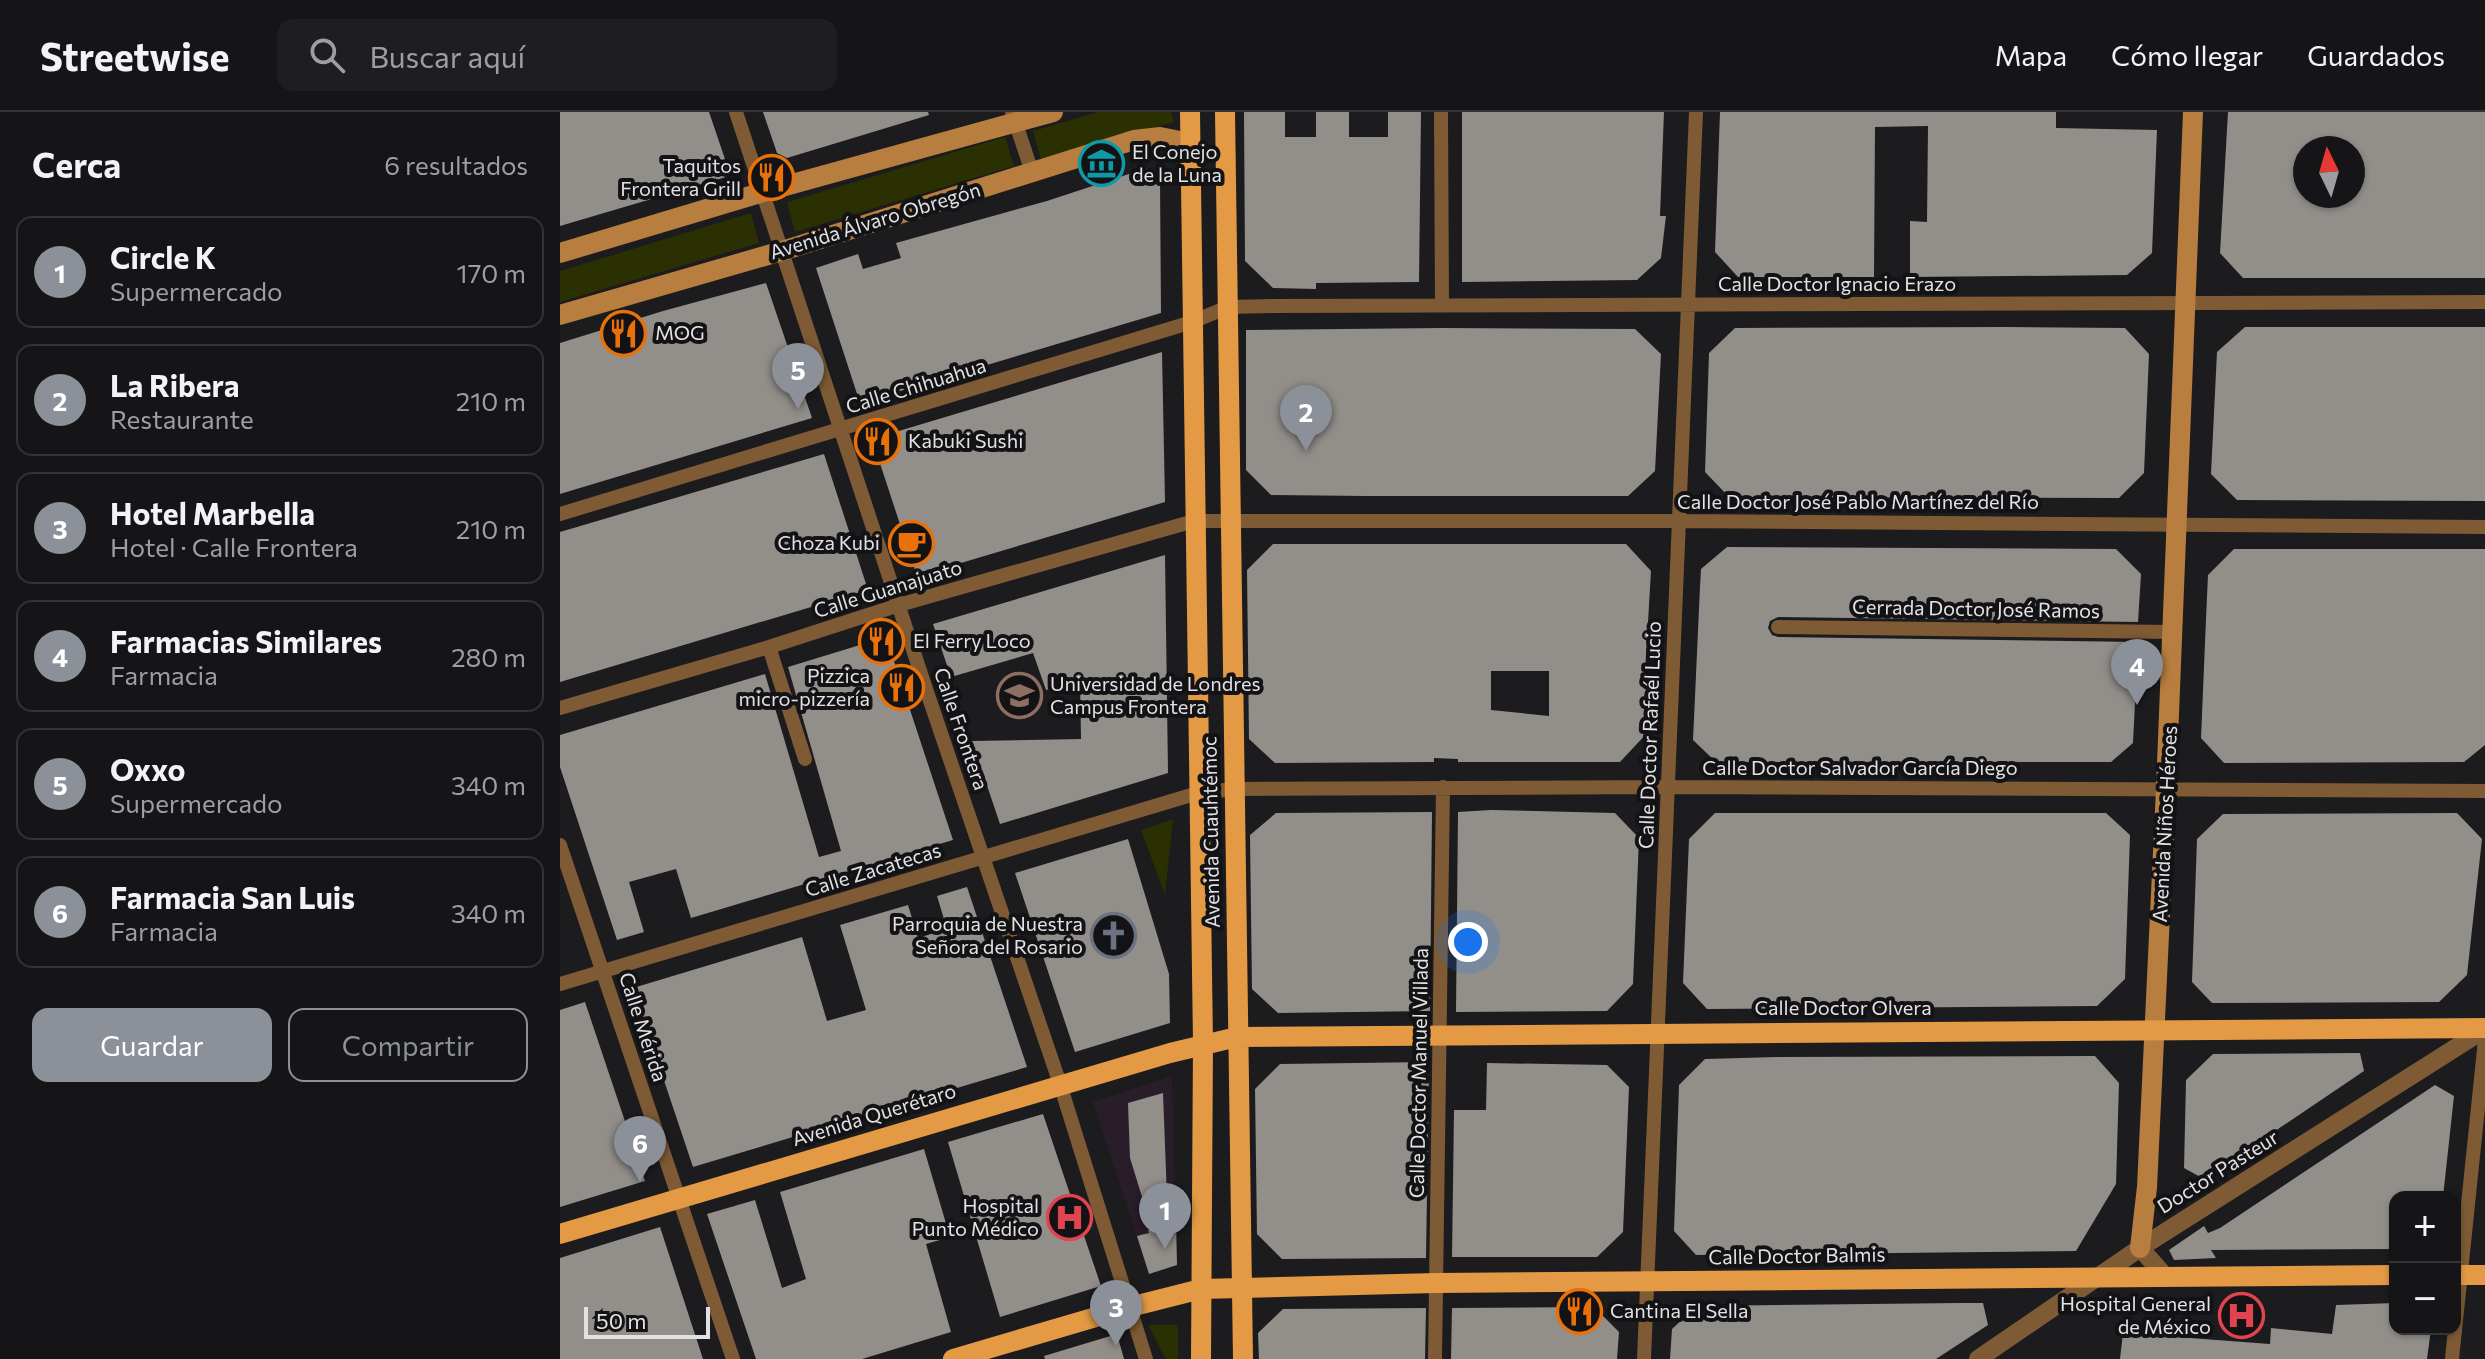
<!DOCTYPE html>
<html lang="es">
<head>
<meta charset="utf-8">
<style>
	body { margin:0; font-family:Commissioner,sans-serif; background:#1e1d1f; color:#f1f3f6 }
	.controls { position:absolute; right:24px; bottom:24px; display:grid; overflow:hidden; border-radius:16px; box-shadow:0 2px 6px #0004 }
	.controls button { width:72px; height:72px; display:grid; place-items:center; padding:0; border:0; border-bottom:2px solid #343335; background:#151416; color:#f1f3f6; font:40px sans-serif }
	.compass { position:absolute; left:1733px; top:24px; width:72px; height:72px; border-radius:50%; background:#151416; box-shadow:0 2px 6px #0004; rotate:355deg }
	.scale { position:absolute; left:24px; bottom:20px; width:126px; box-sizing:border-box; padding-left:8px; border:4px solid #e2e1e4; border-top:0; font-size:22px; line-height:28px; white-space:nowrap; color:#e2e1e4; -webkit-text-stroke:6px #131215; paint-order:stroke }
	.you { position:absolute; left:908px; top:830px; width:28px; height:28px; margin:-20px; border:6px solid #fff; border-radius:50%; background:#1a73e8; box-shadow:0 0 0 12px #1a73e833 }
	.badge { display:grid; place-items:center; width:52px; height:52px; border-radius:50%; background:#8c9099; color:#fff; font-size:26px; font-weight:700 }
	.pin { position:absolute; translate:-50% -66px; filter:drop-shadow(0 2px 4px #0008) }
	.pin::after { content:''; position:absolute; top:42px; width:28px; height:24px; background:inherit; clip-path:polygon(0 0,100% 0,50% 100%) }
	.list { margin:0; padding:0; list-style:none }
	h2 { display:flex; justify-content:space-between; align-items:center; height:104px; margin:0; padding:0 32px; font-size:34px }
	h2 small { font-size:26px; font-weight:400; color:#9d9ea1 }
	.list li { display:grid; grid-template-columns:52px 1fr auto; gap:24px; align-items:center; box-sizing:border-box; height:112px; margin:0 16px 16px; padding:0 16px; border:2px solid #343335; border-radius:16px }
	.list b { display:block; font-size:30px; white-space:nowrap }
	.list p { margin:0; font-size:26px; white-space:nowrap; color:#9d9ea1 }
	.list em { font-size:26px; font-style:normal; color:#9d9ea1 }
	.actions { display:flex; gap:16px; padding:24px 32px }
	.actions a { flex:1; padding:18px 0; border:2px solid #8c9099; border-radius:16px; text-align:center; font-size:28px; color:#8c9099 }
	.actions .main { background:#8c9099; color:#fff }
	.icon { flex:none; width:44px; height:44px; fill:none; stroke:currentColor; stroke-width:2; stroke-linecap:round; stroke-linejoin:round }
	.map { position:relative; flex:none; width:1925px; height:1247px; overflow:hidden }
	header { display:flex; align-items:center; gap:48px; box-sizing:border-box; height:112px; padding:0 40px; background:#151416; border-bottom:2px solid #343335 }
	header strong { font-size:38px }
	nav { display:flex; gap:44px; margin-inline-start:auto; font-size:28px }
	.search { width:560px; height:72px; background:#1e1d1f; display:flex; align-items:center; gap:20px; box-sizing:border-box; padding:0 28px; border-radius:16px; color:#9d9ea1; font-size:30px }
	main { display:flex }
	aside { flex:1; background:#151416 }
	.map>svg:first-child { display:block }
	.commercial { fill:#2a1d2a }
	.green { fill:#2a3002 }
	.building { fill:#928f8b; fill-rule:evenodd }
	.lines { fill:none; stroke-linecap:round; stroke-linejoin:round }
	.minor { stroke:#7e5b35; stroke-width:14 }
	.tertiary { stroke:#7e5b35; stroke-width:18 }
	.secondary { stroke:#b77e3f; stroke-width:20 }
	.primary { stroke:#e49a44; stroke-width:20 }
	.labels { text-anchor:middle; stroke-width:8; stroke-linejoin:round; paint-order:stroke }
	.poi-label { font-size:20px; fill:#e2e1e4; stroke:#131215; text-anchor:start }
	.street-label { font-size:20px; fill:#e2e1e4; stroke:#131215 }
</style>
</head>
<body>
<header>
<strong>Streetwise</strong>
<div class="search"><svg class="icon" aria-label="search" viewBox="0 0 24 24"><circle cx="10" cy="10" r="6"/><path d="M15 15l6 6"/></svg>Buscar aquí</div>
<nav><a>Mapa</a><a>Cómo llegar</a><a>Guardados</a></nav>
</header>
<main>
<aside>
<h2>Cerca<small>6 resultados</small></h2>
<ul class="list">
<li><span class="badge">1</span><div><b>Circle K</b><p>Supermercado</p></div><em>170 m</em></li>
<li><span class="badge">2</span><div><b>La Ribera</b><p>Restaurante</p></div><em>210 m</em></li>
<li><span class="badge">3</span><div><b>Hotel Marbella</b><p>Hotel · Calle Frontera</p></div><em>210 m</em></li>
<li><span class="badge">4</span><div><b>Farmacias Similares</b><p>Farmacia</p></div><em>280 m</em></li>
<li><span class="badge">5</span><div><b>Oxxo</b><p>Supermercado</p></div><em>340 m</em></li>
<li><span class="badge">6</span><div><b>Farmacia San Luis</b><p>Farmacia</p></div><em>340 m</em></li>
</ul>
<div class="actions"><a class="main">Guardar</a><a>Compartir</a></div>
</aside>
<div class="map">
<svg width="1925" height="1247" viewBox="0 0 1925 1247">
	<rect width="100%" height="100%" fill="#1c1b1e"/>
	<path class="commercial" d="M612,964L617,1153L589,1162L533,990Z"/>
	<path class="green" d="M538,0H611L614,10L481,48L473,19Z
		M445,25L454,54L235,120L227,90Z
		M191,101L199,131L0,190V159Z
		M613,707L605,783L581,718Z
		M588,1213H618V1247H606Z"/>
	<path class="building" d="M0,0H149L169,59L166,65L0,114Z
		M203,0H368L369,3L227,46L217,41Z
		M684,0H725V25H756V0H789V25H828V0H861L859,170L756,171V177L713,176L685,149Z
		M902,0H1104L1100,104H1106L1101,146L1077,168L902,170Z
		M1160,0H1496V16L1597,18L1592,141L1567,163L1350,165V109L1367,110L1368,14L1315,15L1314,165H1178L1155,140Z
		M1668,0H1925V166H1683L1660,141ZM1745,36H1793V84H1745Z
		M587,56L600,66L601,201L300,291L256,156L298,142L303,157L341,146L336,131L487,89Z
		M206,171L252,306L0,382V231L103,199Z
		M1445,215L1565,216L1589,242L1584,361L1559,386L1169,385L1145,360L1149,241L1175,216Z
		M1685,215H1925V389L1677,388L1651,362L1657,240Z
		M882,216L1075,217L1101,242L1095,359L1068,384H807L711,383L686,358V218Z
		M602,240L605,390L364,462L355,458L312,327Z
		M264,342L308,478L0,570V420Z
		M713,432H1066L1091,459L1085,561H1088V620L1060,650H898V647L874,646V650L715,651L689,627L687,458ZM931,559H989V604L931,598Z
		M1167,435L1556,437L1581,462L1578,510L1218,505L1210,509L1208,516L1212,523L1218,525L1578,530L1573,631L1551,650H1156L1133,628L1140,475L1141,457Z
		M1674,437H1925V633L1904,650L1664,651L1641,626L1646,507L1648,463Z
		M605,443L608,661L440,712L412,629L521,627L520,568L486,578L473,541L391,565L373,512Z
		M326,525L393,728L131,806L116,757L69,770L84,820L57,828L0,655V623L205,562L259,745L281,739L228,555Z
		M931,698L1055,701L1079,726L1073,872L1047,899L896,900L898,700Z
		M872,700L870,899L718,901L692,877L690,723L716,701Z
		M1155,701H1546L1570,723L1565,867L1537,894L1147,897L1123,871L1129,727Z
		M1897,701L1922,727L1907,863L1879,890L1652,891L1632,870L1637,727L1663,702Z
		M568,727L609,862L610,911L515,940L455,761Z
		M407,775L467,955L133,1055L73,876L242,825L267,909L306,898L280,813L348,793L358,826L387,817L377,784Z
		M25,890L85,1069L0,1095V898Z
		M1800,941L1804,959L1644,1067L1624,1056L1626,968L1653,942Z
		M1535,944L1559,971L1556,1072L1516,1139L1136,1143L1114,1119L1119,973L1145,947L1217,945Z
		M869,950L866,1146L722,1147L697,1122L695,977L720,952Z
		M927,951L1047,953L1069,975L1063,1120L1037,1145H892L894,998H926Z
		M1875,973L1894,984L1883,1085H1835V1137L1651,1138L1656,1146L1614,1148L1609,1138L1644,1114L1648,1121L1660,1116Z
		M603,981L608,1112L616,1109L617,1153L589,1162L577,1124L589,1121L588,1118L592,1117L570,1046L568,991Z
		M483,1002L541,1174L440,1205L388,1030Z
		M364,1037L390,1125L366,1132L391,1220L302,1247H196L147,1102L195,1088L222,1176L246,1167L220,1080Z
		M100,1115L143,1247H0V1146Z
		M1400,1191H1423L1428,1213L1376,1247H1110L1112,1217L1137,1194Z
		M1835,1191V1217H1871L1867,1247H1560L1563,1221L1710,1232L1711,1216L1772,1222L1776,1193Z
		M1034,1195L1059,1220L1057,1247H891L892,1196Z
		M866,1196L865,1247H699L698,1221L723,1197Z
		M557,1222L564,1247H485L484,1244Z"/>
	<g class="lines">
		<path class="minor" d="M176,0L366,577L499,969L586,1247
			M452,0L472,60
			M881,0L882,192
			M0,402L632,210L668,195L714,194L1925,190
			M1218,515L1613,520
			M209,535L245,647
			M0,596L209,535L339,493L634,409H1119L1925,415
			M0,733L173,1247
			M0,872L638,681L674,677L1108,675L1925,679
			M875,1247L883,675
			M1084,1247L1136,0
			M1892,1247L1925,928"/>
		<path class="tertiary" d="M1580,1136L1605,1164
			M1418,1247L1583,1134L1925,917"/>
		<path class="secondary" d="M0,141L203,80L493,0
			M0,203L222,139L574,28L600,25L630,31
			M1580,1136L1587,1075L1606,677L1633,0"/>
		<path class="primary" d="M630,0L643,931L641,1247
			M665,0L683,1247
			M0,1122L610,941L677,925L1925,916
			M1895,1163H1925
			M393,1247L570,1195L641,1177L876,1171L1835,1163"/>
	</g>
	<defs>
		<symbol id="museum-ring" viewBox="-11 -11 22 22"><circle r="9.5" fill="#131215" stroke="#0f9aa8" stroke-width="1.5"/><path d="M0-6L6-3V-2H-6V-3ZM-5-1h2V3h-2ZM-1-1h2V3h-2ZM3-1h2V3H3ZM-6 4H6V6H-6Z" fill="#0f9aa8"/></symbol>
		<symbol id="restaurant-ring" viewBox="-11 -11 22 22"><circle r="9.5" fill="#131215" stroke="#e8710a" stroke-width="1.5"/><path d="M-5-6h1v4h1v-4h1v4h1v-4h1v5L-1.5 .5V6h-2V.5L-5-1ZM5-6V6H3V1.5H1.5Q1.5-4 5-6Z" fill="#e8710a"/></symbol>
		<symbol id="cafe-ring" viewBox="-11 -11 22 22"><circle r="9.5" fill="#131215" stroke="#e8710a" stroke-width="1.5"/><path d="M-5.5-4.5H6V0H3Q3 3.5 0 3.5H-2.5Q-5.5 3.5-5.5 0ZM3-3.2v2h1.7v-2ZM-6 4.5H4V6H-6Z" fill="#e8710a"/></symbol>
		<symbol id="university-ring" viewBox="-11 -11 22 22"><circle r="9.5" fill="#131215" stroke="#8d6e63" stroke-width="1.5"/><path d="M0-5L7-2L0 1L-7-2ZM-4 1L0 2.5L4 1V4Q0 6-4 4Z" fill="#8d6e63"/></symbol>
		<symbol id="church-ring" viewBox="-11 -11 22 22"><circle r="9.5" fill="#131215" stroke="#6b7280" stroke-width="1.5"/><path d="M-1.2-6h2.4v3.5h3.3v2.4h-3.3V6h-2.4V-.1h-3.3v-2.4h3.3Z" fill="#6b7280"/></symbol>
		<symbol id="hospital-ring" viewBox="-11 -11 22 22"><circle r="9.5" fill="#131215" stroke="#e0444e" stroke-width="1.5"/><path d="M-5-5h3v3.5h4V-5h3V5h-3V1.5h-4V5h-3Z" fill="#e0444e"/></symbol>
	</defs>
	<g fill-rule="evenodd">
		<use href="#museum-ring" x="516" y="26" width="51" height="51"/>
		<use href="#restaurant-ring" x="186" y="40" width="51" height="51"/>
		<use href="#restaurant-ring" x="38" y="196" width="51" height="51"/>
		<use href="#restaurant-ring" x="292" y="304" width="51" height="51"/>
		<use href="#cafe-ring" x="326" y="406" width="51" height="51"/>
		<use href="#restaurant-ring" x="296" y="504" width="51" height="51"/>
		<use href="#restaurant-ring" x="316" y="550" width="51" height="51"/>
		<use href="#university-ring" x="434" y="558" width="51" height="51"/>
		<use href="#church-ring" x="528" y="798" width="51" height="51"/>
		<use href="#hospital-ring" x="484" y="1080" width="51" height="51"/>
		<use href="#restaurant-ring" x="994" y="1174" width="51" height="51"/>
		<use href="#hospital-ring" x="1656" y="1178" width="51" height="51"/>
	</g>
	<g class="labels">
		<g class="poi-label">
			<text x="572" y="47">El Conejo<tspan x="572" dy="23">de la Luna</tspan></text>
			<text x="181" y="61" text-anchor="end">Taquitos<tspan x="181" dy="23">Frontera Grill</tspan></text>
			<text x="95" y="228">MOG</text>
			<text x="348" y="336">Kabuki Sushi</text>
			<text x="320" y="438" text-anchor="end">Choza Kubi</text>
			<text x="353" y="536">El Ferry Loco</text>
			<text x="310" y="571" text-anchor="end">Pizzica<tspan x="310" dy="23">micro-pizzería</tspan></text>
			<text x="490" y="579">Universidad de Londres<tspan x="490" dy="23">Campus Frontera</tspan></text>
			<text x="523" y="819" text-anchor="end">Parroquia de Nuestra<tspan x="523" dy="23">Señora del Rosario</tspan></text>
			<text x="479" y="1101" text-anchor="end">Hospital<tspan x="479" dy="23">Punto Médico</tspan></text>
			<text x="1651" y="1199" text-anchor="end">Hospital General<tspan x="1651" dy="23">de México</tspan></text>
			<text x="1050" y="1206">Cantina El Sella</text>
		</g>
		<g class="street-label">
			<text transform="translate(315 109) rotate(-17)" y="7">Avenida Álvaro Obregón</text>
			<text x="1277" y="179">Calle Doctor Ignacio Erazo</text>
			<text transform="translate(356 274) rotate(-17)" y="7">Calle Chihuahua</text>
			<text x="1298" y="397">Calle Doctor José Pablo Martínez del Río</text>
			<text transform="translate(328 477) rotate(-17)" y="7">Calle Guanajuato</text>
			<text transform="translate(1416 497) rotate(1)" y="7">Cerrada Doctor José Ramos</text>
			<text transform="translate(401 617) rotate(71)" y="7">Calle Frontera</text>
			<text transform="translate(1090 623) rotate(-88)" y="7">Calle Doctor Rafaél Lucio</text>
			<text x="1300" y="663">Calle Doctor Salvador García Diego</text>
			<text transform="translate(1605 712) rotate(-87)" y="7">Avenida Niños Héroes</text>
			<text transform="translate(651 720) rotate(-91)" y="7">Avenida Cuauhtémoc</text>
			<text transform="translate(313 758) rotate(-17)" y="7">Calle Zacatecas</text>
			<text x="1283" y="903">Calle Doctor Olvera</text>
			<text transform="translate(83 915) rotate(72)" y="7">Calle Mérida</text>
			<text transform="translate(859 961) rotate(-89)" y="7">Calle Doctor Manuel Villada</text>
			<text transform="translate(314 1003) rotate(-17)" y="7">Avenida Querétaro</text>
			<text transform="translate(1658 1060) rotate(-32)" y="7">Doctor Pasteur</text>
			<text transform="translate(1237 1144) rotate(-1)" y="7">Calle Doctor Balmis</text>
		</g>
	</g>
</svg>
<div class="controls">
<button>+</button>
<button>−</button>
</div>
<svg class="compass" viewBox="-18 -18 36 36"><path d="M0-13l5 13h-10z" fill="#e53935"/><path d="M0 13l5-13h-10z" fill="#9d9ea1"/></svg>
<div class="scale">50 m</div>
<div class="you"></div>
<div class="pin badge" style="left:605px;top:1137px">1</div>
<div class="pin badge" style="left:746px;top:339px">2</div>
<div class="pin badge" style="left:556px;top:1234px">3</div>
<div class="pin badge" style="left:1577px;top:593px">4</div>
<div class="pin badge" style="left:238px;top:297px">5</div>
<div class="pin badge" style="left:80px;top:1070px">6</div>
</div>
</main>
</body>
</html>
